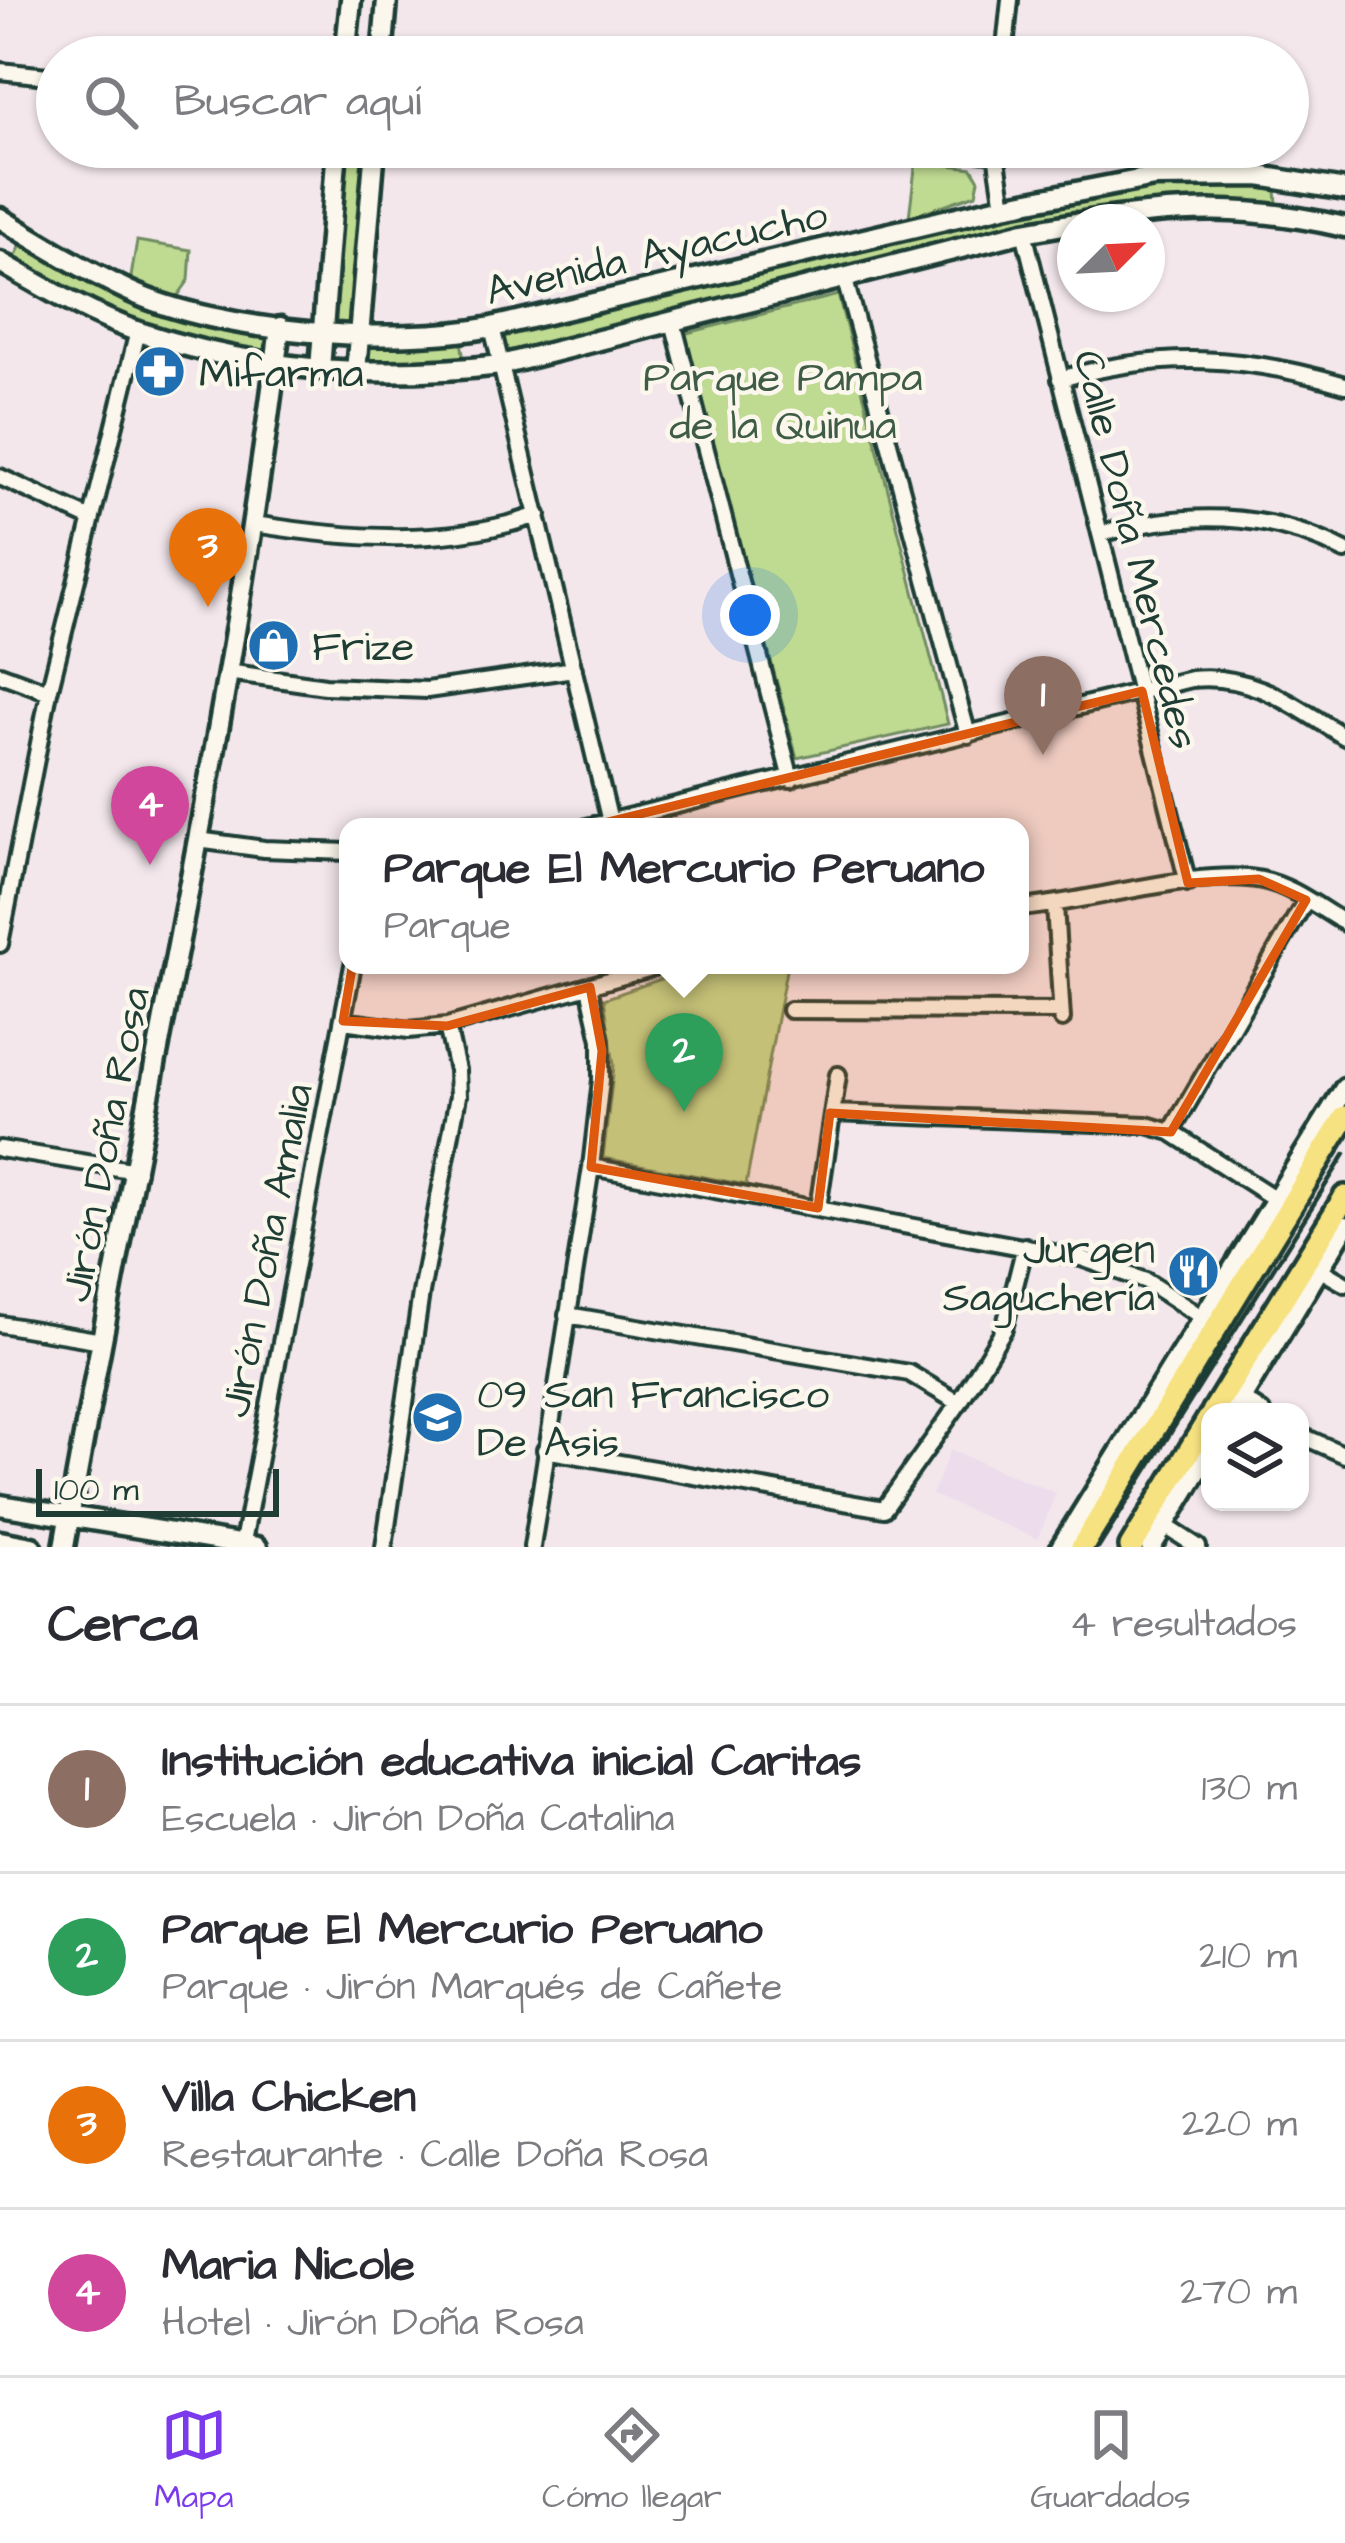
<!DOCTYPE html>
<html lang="es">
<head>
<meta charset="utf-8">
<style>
	body { margin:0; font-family:"Architects Daughter",sans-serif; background:#f2f2f3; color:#2b2b33 }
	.controls { position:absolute; right:36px; bottom:36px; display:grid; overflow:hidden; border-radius:24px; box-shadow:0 3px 9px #0004 }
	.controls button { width:108px; height:108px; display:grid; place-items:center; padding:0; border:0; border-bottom:3px solid #e1e1e2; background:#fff; color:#2b2b33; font:60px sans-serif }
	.compass { position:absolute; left:1057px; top:204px; width:108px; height:108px; border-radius:50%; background:#fff; box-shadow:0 3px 9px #0004; rotate:66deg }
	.scale { position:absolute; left:36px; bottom:30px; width:243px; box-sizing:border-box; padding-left:12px; border:6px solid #1f3d34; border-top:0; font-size:33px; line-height:42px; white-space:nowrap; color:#1f3d34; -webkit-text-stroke:9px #fbf7ec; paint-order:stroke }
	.you { position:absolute; left:750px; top:615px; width:42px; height:42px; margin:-30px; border:9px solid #fff; border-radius:50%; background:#1a73e8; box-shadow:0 0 0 18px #1a73e833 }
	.badge { display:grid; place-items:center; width:78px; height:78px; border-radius:50%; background:#7c3aed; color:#fff; font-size:39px; font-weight:700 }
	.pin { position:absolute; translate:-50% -99px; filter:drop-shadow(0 3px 6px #0008) }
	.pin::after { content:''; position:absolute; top:63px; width:42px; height:36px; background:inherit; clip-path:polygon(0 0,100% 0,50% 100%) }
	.popup { position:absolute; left:339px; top:818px; width:690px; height:156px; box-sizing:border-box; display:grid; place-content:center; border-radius:24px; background:#fff; filter:drop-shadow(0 3px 9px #0005); font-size:39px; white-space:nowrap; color:#7c7c81 }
	.popup b { font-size:45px; color:#2b2b33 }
	.popup::after { content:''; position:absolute; left:50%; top:100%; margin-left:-24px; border:24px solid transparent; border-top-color:#fff }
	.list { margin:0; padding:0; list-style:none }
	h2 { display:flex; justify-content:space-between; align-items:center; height:156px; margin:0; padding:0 48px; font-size:51px }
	h2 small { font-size:39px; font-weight:400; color:#7c7c81 }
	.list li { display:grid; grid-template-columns:78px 1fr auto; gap:36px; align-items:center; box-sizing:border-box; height:168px; padding:0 48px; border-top:3px solid #e1e1e2 }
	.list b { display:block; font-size:45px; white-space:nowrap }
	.list p { margin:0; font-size:39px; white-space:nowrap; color:#7c7c81 }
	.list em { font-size:39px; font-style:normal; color:#7c7c81 }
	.icon { flex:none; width:66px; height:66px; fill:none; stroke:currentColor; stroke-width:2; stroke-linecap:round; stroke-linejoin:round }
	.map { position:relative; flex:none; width:1345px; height:1547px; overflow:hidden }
	.search { position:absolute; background:#fff; box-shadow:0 3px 9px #0004; left:36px; right:36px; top:36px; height:132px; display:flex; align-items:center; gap:30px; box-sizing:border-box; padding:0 42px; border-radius:66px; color:#7c7c81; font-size:45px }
	.sheet { height:828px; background:#fff }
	nav { display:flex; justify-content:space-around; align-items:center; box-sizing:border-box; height:168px; border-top:3px solid #e1e1e2; background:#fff; font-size:33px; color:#7c7c81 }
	nav a { display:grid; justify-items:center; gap:6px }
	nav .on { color:#7c3aed }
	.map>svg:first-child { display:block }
	.built { fill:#eddcec }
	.green { fill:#bfda91; stroke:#6f8c62; stroke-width:3 }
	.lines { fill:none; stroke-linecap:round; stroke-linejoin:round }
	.street-casing { stroke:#1f3d34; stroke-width:22 }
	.secondary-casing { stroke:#1f3d34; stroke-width:27 }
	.primary-casing { stroke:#1f3d34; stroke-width:30 }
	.street { stroke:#fbf7ec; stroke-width:14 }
	.secondary { stroke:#fbf7ec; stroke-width:18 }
	.primary { stroke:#f7e281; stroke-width:21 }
	.rail { stroke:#1f3d34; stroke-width:4.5 }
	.marked { fill:#de580e; fill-opacity:0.2; stroke:#de580e; stroke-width:9; stroke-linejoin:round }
	.labels { text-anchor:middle; stroke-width:9; stroke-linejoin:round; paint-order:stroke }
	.street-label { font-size:42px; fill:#1f3d34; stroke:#fbf7ec }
	.poi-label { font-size:42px; fill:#1f3d34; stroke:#fbf7ec; text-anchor:start }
	.park-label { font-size:42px; fill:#3f5c47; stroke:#fbf7ec }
</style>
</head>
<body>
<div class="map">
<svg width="1345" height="1547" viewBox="0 0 1345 1547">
	<rect width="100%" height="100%" fill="#f3e7ec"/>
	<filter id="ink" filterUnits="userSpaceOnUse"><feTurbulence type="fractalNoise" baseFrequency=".00833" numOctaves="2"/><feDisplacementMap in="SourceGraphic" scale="24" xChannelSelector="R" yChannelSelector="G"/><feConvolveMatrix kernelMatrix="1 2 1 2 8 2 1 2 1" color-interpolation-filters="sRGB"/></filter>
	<g filter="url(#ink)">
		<path class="built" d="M950,1450L1056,1493L1038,1539L932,1495Z"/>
		<path class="green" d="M341,147H370L356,329L327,327Z
			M916,161L972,168L979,180L976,194L909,217Z
			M1265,184L1276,189L1277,205L1161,207L503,361L499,332L1011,209L1141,185Z
			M23,241L70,274L123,297L271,331L269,357L138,326L11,265Z
			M137,241L191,250L189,280L177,297L168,299L130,283Z
			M838,295L948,724L797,758L683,334Z
			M358,332H460L465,369L356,370Z
			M719,965H787L746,1185L603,1158L614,1065L604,999L678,973Z"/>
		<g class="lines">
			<defs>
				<path id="street" d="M1004,57L1010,0
					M0,71L57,77
					M868,147L994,153
					M995,147L1004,206
					M1024,232L1188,883
					M845,280L968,735
					M673,322L791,779
					M492,327L610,822
					M1060,379C1162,351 1244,355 1345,385
					M0,477L89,518
					M254,524C347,539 447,547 538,515
					M1100,534C1184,511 1266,510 1345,551
					M227,672L325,686L427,690L574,669
					M0,674L49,692
					M587,827L1191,679C1252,672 1296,707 1345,737
					M198,840L264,849L348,852
					M1055,905L1062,1019
					M1020,908C1086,903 1204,867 1262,880C1292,886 1319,908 1345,923
					M0,944L49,692L138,331
					M790,1010L1061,1011
					M343,1021L409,1030L447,1026L662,965
					M833,1113L1147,1125L1171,1132L1277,1200
					M1171,1132L1306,900
					M0,1149L137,1171
					M591,1167L1081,1258L1146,1281L1203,1318
					M818,1208L838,1075
					M1319,1269L1345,1284
					M567,1315L909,1373L959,1403
					M0,1324L102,1341
					M1241,1398L1262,1412
					M1300,1435L1345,1455
					M545,1450L884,1509L959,1403L1004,1329L1025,1246
					M1164,1525L1198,1547
					M242,1547L353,965
					M384,1547L421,1293L458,1096L457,1070L447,1026
					M532,1547L591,1167L601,1080V1040L589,987"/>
				<path id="secondary" d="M345,57L351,0
					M382,57L387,0
					M0,218C41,244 85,270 129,291C219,333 395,346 492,327L1004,206L1154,177L1259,176L1345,190
					M1083,222C1180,207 1249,205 1345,227
					M0,262C45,288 90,315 139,332C255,371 380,379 501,365L1024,232L1075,223
					M320,369L337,147
					M356,372L375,147
					M1233,1412L1345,1226
					M0,1505L257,1547
					M0,1541L32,1547
					M64,1547C135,1140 229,737 280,327
					M1061,1547L1345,1088
					M1151,1547L1210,1450"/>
				<path id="primary" d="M1213,1412L1345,1197
					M1082,1547L1345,1117
					M1131,1547L1210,1417"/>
			</defs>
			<use href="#street" class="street-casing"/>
			<use href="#secondary" class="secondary-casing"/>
			<use href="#primary" class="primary-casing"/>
			<use href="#street" class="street"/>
			<use href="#secondary" class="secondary"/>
			<use href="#primary" class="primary"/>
			<path class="rail" d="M1099,1547L1345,1154"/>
		</g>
	</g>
	<path class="marked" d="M1142,691L1188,883L1259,879L1306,900L1171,1132L830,1113L818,1208L591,1167L602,1051L590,987L447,1026L343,1021L372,851L571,831Z"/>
	<defs>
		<symbol id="pharmacy-disc" viewBox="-11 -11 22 22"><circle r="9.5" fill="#1f6fb2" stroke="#fbf7ec"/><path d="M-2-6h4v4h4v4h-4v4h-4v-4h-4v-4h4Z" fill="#fff"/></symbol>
		<symbol id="shop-disc" viewBox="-11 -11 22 22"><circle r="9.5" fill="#1f6fb2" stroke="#fbf7ec"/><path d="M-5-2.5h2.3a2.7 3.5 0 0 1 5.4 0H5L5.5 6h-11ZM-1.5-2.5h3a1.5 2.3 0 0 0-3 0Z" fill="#fff"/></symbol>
		<symbol id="restaurant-disc" viewBox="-11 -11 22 22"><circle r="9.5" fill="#1f6fb2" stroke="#fbf7ec"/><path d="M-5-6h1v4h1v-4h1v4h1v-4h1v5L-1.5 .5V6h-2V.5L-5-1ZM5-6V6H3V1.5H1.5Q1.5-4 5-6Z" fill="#fff"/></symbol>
		<symbol id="school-disc" viewBox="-11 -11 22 22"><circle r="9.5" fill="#1f6fb2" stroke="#fbf7ec"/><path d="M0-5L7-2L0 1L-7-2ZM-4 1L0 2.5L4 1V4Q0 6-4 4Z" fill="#fff"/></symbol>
	</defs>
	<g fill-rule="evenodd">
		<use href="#pharmacy-disc" x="130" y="342" width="59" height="59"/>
		<use href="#shop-disc" x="244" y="616" width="59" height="59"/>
		<use href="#restaurant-disc" x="1164" y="1242" width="59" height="59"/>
		<use href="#school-disc" x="408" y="1388" width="59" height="59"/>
	</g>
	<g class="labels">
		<g class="street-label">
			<text transform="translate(656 251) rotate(-13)" y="15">Avenida Ayacucho</text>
			<text transform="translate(1138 549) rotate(76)" y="15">Calle Doña Mercedes</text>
			<text transform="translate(104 1144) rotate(-79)" y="15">Jirón Doña Rosa</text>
			<text transform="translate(265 1250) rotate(-79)" y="15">Jirón Doña Amalia</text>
		</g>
		<g class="poi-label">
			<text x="199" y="387">Mifarma</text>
			<text x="312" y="660">Frize</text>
			<text x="1155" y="1263" text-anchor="end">Jurgen<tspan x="1155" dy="48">Saguchería</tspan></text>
			<text x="477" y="1408">09 San Francisco<tspan x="477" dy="48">De Asis</tspan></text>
		</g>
		<g class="park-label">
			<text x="783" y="391">Parque Pampa<tspan x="783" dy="48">de la Quinua</tspan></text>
		</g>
	</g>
</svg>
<div class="controls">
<button><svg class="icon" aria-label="layers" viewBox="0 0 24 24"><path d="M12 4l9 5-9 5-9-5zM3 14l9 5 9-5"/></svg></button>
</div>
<svg class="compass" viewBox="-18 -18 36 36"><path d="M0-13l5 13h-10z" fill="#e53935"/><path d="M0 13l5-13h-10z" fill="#7c7c81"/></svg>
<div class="scale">100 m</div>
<div class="you"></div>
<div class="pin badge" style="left:1043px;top:755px;background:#8d6e63">1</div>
<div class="pin badge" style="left:684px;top:1112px;background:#2e9e5b">2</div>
<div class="popup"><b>Parque El Mercurio Peruano</b>Parque</div>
<div class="pin badge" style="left:208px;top:607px;background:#e8710a">3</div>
<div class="pin badge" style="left:150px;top:865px;background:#d1479c">4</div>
<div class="search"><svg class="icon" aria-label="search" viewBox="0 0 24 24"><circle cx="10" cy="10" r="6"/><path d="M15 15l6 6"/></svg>Buscar aquí</div>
</div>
<section class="sheet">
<h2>Cerca<small>4 resultados</small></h2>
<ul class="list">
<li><span class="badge" style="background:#8d6e63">1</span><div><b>Institución educativa inicial Caritas</b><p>Escuela · Jirón Doña Catalina</p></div><em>130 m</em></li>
<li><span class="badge" style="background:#2e9e5b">2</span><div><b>Parque El Mercurio Peruano</b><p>Parque · Jirón Marqués de Cañete</p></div><em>210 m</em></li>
<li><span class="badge" style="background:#e8710a">3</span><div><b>Villa Chicken</b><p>Restaurante · Calle Doña Rosa</p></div><em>220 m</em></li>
<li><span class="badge" style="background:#d1479c">4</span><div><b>Maria Nicole</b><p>Hotel · Jirón Doña Rosa</p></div><em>270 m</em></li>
</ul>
</section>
<nav>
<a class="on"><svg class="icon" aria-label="map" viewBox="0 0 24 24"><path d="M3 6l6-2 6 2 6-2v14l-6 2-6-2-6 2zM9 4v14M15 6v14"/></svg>Mapa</a>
<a><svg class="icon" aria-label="directions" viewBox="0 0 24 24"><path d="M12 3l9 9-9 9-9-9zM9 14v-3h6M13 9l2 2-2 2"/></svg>Cómo llegar</a>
<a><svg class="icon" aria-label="saved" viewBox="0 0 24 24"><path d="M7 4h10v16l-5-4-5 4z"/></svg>Guardados</a>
</nav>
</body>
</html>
